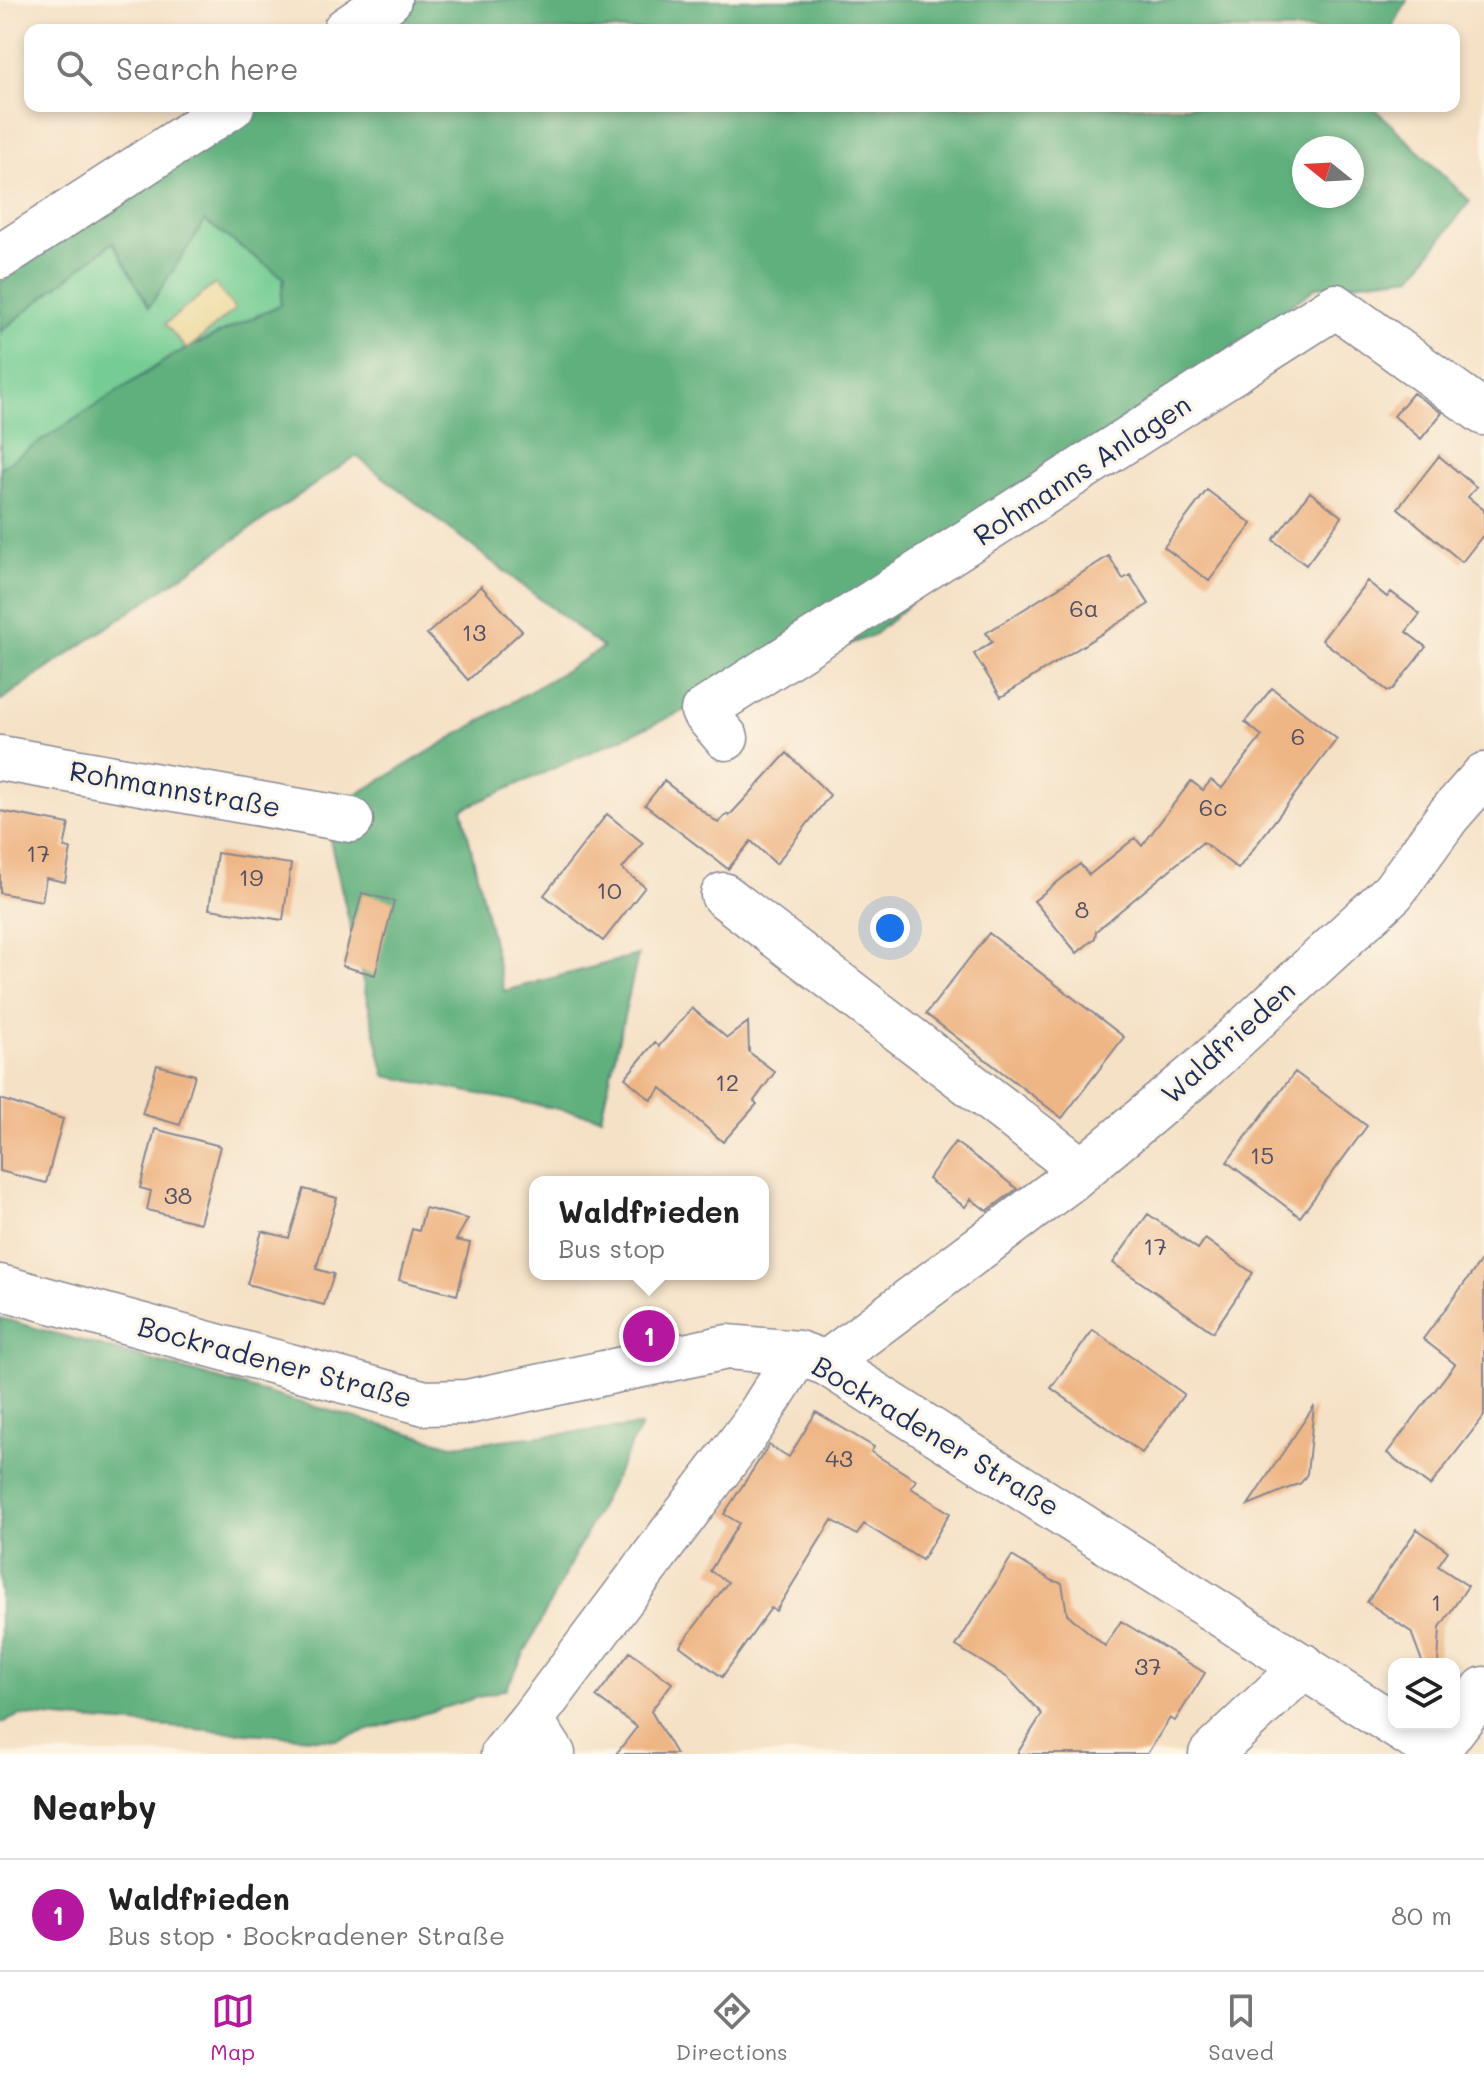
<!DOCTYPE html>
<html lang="en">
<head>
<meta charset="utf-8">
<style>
	body { margin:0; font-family:Mali,sans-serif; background:#f6f6f6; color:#222 }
	.controls { position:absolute; right:24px; bottom:24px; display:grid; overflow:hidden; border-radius:16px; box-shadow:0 4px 12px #0003 }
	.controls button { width:72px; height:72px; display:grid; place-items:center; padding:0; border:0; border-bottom:2px solid #e0e0e0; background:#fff; color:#222; font:40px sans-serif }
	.compass { position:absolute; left:1292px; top:136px; width:72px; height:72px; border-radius:50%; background:#fff; box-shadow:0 4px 12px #0003; rotate:288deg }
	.you { position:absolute; left:890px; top:928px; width:28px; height:28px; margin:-20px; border:6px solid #fff; border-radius:50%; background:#1a73e8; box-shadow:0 0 0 12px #1a73e833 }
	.badge { display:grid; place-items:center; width:52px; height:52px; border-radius:50%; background:#b5179e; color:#fff; font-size:26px; font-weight:700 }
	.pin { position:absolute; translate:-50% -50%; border:4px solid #fff; box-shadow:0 2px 8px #0006 }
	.popup { position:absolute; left:529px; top:1176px; width:240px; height:104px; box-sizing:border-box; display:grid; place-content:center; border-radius:16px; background:#fff; filter:drop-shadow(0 2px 6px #0005); font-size:26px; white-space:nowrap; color:#767676 }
	.popup b { font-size:30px; color:#222 }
	.popup::after { content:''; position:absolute; left:50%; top:100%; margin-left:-16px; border:16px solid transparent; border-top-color:#fff }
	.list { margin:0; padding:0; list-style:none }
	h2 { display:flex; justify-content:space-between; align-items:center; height:104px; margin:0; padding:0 32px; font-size:34px }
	h2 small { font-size:26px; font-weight:400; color:#767676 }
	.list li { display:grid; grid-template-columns:52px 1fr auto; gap:24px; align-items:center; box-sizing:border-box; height:112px; padding:0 32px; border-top:2px solid #e0e0e0 }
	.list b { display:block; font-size:30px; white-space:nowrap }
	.list p { margin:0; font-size:26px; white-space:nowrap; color:#767676 }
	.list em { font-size:26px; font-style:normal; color:#767676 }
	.icon { flex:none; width:44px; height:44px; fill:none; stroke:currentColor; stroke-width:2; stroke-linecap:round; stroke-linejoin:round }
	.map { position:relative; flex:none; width:1484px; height:1754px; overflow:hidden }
	.search { position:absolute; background:#fff; box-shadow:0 4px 12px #0003; left:24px; right:24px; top:24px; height:88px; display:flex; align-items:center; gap:20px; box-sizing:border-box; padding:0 28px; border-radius:16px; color:#767676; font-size:30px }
	.sheet { height:216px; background:#fff }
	nav { display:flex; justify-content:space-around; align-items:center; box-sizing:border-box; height:112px; border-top:2px solid #e0e0e0; background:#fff; font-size:22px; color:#767676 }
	nav a { display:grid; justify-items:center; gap:4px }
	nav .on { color:#b5179e }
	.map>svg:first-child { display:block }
	.green { fill:#75cd93; stroke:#487e78; stroke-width:2 }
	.forest { fill:#60b07d; stroke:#3e706e; stroke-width:2; fill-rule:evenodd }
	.sand { fill:#eeda9e; stroke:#84847e; stroke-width:2 }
	.building { fill:#efb685 }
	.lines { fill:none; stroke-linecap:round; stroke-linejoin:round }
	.minor-casing { stroke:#888892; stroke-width:47 }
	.minor { stroke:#fff; stroke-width:44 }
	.labels { text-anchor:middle; stroke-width:6; stroke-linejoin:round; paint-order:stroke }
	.number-label { font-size:24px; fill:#505168 }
	.street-label { font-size:28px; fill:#1b2f5e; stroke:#fcf5e5 }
</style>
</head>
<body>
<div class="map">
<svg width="1484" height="1754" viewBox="0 0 1484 1754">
	<rect width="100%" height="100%" fill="#fcf5e5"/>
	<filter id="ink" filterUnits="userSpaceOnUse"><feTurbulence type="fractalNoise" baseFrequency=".0125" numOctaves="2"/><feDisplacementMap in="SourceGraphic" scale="16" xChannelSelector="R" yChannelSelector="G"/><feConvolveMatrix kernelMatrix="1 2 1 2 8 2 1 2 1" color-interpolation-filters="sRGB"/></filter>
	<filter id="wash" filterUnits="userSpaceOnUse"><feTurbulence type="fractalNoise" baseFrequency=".006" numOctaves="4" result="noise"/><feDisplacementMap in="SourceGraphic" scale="32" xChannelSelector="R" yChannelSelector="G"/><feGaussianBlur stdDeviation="1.8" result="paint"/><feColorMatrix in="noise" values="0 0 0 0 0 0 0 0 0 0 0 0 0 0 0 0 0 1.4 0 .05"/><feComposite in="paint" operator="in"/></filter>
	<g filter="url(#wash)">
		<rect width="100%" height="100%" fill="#f5e1c6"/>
		<path class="green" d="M205,220L284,277L280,305L174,355L0,468V332L113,242Z"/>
		<path class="forest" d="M418,0H1407L1391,30H374Z
			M261,106H1372L1470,201L1413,276L1317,287L1079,455L874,635L731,690L462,809L504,991L638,955L601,1117L385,1076L324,814L603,648L356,456L0,701V468L174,355L280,305L284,278L205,221L149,307L113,242L0,332V282ZM1304,148H1352V196H1304Z
			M0,1318L452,1445L641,1426L506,1689L336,1740L20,1715L0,1724Z"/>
		<path class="sand" d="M215,284L235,309L187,350L165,324Z"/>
		<g id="blocks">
			<path class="building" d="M1413,393L1442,413L1421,439L1394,416Z
				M1439,456L1476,487L1468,497L1484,510V534L1462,562L1398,508Z
				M1207,490L1252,524L1209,581L1164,547Z
				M1310,492L1342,517L1306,565L1273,540Z
				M1109,556L1123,579L1130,575L1149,604L1001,697L974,654L992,642L986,633Z
				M1367,581L1387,597L1391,592L1420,614L1406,632L1426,647L1393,689L1388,691L1322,640Z
				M481,586L522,631L468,680L427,634Z
				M1272,688L1337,739L1238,869L1203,842L1096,931L1095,938L1077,953L1034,901L1080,864L1089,875L1135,838L1142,846L1191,781L1203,790L1211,780L1222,788L1262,736L1245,722Z
				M787,753L830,795L776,864L751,841L728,869L645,805L664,781L718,823L727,814L729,816Z
				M0,811L69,824L64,848L71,849L65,882L46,878L42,901L0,893Z
				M607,814L643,843L622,869L645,887L603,941L544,895Z
				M217,853L291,864L283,920L209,909Z
				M362,893L394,901L375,975L342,966Z
				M989,933L1124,1037L1062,1118L926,1014Z
				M692,1008L727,1038L748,1022L749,1052L775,1072L754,1101L757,1104L723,1142L661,1088L651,1100L625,1078L655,1042L659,1046Z
				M157,1065L195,1075L180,1125L142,1114Z
				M1295,1072L1367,1126L1300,1217L1227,1162Z
				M0,1099L63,1119L46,1183L0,1171Z
				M155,1129L220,1146L200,1223L147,1210L151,1191L140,1188Z
				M955,1142L993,1170L1017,1189L987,1211L971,1199L965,1207L928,1179Z
				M304,1189L337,1198L316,1269L334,1274L324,1305L247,1284L262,1231L289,1238Z
				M425,1208L468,1219L456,1240L470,1243L457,1295L399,1280L412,1229L419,1231Z
				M1148,1214L1198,1249L1205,1239L1253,1273L1213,1332L1113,1263Z
				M1484,1257V1416L1430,1486L1387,1453L1455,1364L1423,1339Z
				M1093,1330L1184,1394L1142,1453L1051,1388Z
				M1314,1406L1307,1474L1301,1483L1248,1505Z
				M816,1412L874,1447L871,1452L916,1480L911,1488L950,1513L922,1560L864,1524L857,1535L832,1520L776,1611L771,1608L722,1677L680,1646L728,1582L710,1571L739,1523L724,1514L769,1445L789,1457Z
				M1417,1529L1448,1551L1438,1566L1468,1586L1440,1627L1438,1664H1423L1411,1632L1367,1602Z
				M1012,1556L1053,1581L1062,1583L1067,1614L1105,1646L1121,1621L1205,1673L1175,1721L1170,1718L1147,1754H1017L1042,1714L1008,1678L956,1646Z
				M630,1652L672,1683L651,1711L676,1754H616L637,1727L596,1697Z"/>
		</g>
	</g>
	<g filter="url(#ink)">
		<use href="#blocks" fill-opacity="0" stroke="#888892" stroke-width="2"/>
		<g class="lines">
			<defs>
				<path id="minor" d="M345,30L389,0
					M0,257L232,106
					M726,738L703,711L1336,306L1484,413
					M0,758L351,820
					M723,895L1082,1170
					M0,1287L425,1403L467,1402L727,1347L798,1353L826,1363L1440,1754
					M826,1363L1070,1180L1202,1069L1393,892L1448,816L1484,775
					M1436,1752L1484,1689
					M503,1754L531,1720
					M553,1754L531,1720L752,1426L798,1353
					M1211,1754L1304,1666"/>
			</defs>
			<use href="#minor" class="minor-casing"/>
			<use href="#minor" class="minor"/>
		</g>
	</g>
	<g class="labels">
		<g class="number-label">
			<text x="1084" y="617">6a</text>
			<text x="474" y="641">13</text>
			<text x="1298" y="745">6</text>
			<text x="1213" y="816">6c</text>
			<text x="38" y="862">17</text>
			<text x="251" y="886">19</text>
			<text x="609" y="899">10</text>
			<text x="1082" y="918">8</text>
			<text x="727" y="1091">12</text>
			<text x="1262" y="1164">15</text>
			<text x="178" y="1204">38</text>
			<text x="1155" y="1255">17</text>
			<text x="839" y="1467">43</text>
			<text x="1436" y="1611">1</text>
			<text x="1148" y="1675">37</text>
		</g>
		<g class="street-label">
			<text transform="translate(1082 470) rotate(-33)" y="10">Rohmanns Anlagen</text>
			<text transform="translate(175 789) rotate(10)" y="10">Rohmannstraße</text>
			<text transform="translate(1228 1042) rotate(-42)" y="10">Waldfrieden</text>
			<text transform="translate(275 1362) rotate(15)" y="10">Bockradener Straße</text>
			<text transform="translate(936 1436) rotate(31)" y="10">Bockradener Straße</text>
		</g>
	</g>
</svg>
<div class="controls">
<button><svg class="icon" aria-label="layers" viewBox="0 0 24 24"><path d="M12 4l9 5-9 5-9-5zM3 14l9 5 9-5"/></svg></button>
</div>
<svg class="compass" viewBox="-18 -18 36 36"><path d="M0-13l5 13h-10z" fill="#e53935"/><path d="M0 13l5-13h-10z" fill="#767676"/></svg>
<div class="you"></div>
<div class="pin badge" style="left:649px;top:1336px">1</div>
<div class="popup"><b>Waldfrieden</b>Bus stop</div>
<div class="search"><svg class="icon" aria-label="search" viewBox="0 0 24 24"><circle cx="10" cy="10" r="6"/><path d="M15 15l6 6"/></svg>Search here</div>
</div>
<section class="sheet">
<h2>Nearby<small></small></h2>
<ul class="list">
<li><span class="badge">1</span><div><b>Waldfrieden</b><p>Bus stop · Bockradener Straße</p></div><em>80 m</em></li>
</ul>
</section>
<nav>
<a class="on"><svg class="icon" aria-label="map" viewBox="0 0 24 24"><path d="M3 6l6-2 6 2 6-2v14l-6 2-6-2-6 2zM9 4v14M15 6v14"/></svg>Map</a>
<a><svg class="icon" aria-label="directions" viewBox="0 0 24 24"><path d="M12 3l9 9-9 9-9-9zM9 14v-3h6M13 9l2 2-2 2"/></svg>Directions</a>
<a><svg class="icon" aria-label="saved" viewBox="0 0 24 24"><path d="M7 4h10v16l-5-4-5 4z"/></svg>Saved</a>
</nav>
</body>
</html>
